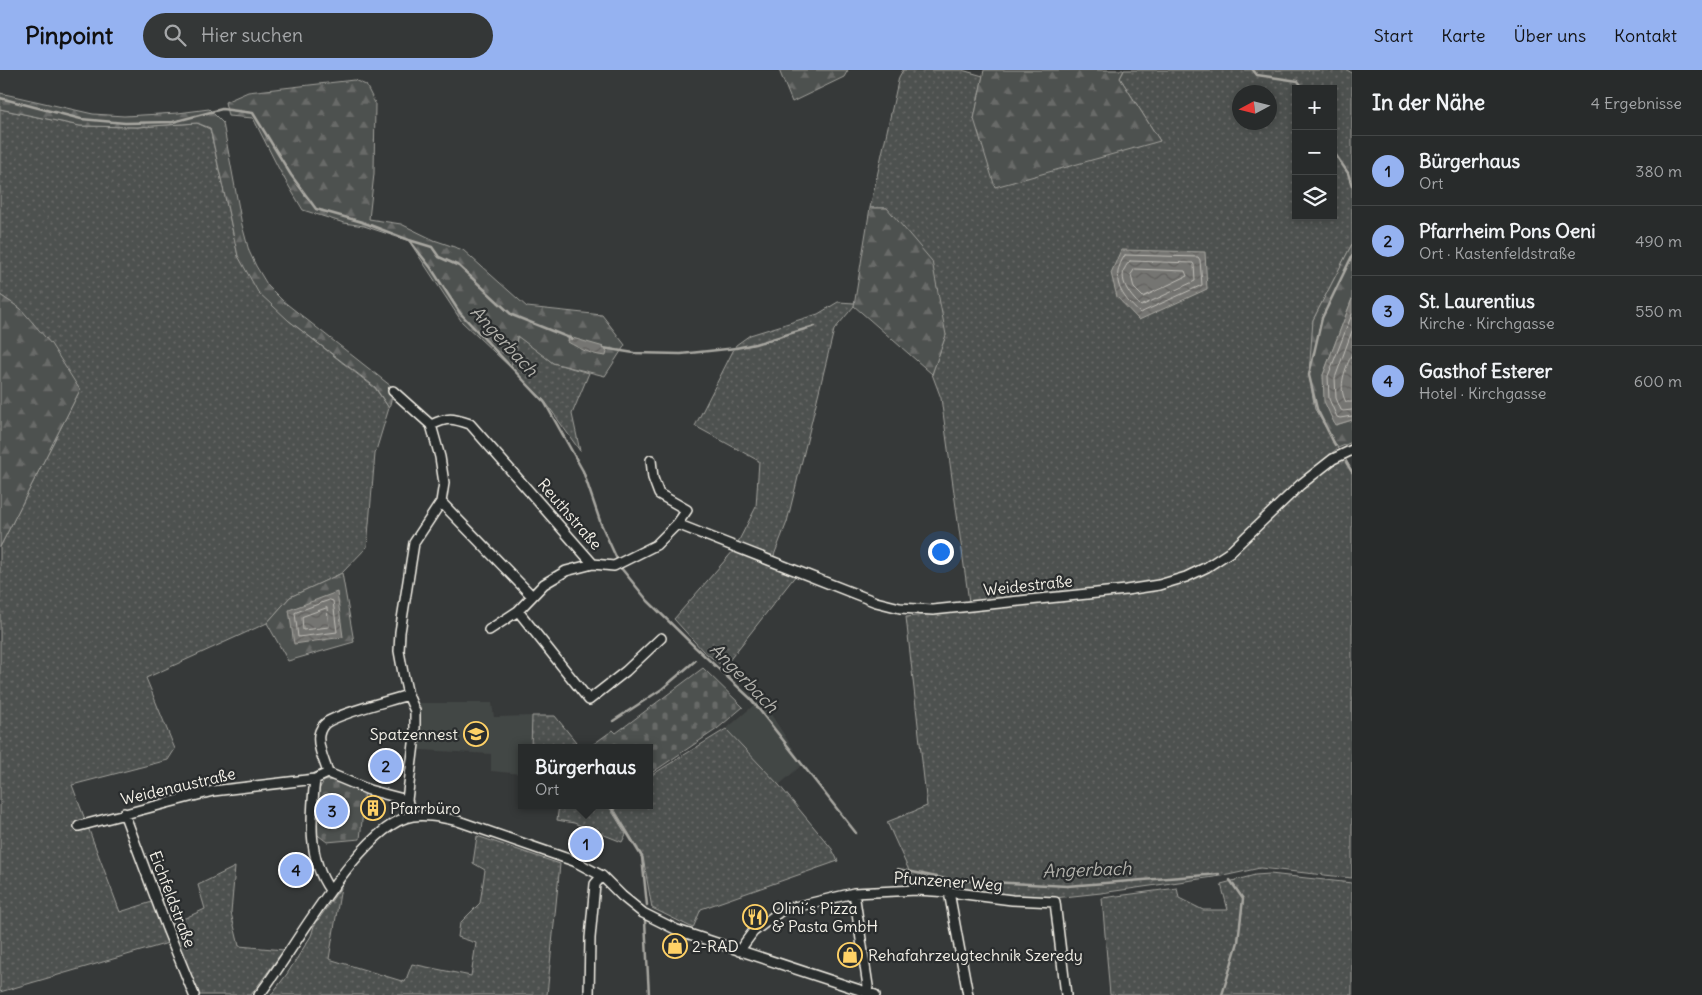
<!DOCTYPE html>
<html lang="de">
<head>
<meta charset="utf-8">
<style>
	body { margin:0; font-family:Delius,sans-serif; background:#343737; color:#f1f3f6 }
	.controls { position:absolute; right:15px; top:15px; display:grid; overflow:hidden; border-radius:0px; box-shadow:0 2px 8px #0003 }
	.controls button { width:45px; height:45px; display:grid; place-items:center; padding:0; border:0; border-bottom:1px solid #444747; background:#282b2b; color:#f1f3f6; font:25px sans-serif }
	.compass { position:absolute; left:1232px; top:15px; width:45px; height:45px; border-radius:50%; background:#282b2b; box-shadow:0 2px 8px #0003; rotate:263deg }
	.you { position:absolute; left:940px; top:481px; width:18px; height:18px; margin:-12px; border:4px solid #fff; border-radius:50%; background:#1a73e8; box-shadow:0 0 0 8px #1a73e833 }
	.badge { display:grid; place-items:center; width:32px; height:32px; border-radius:50%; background:#95b2f1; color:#111; font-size:16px; font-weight:700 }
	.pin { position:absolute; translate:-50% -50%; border:2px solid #fff; box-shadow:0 1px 5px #0006 }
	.popup { position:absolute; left:518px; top:674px; width:135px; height:65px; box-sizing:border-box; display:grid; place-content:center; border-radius:0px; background:#282b2b; filter:drop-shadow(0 1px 4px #0005); font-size:16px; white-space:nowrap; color:#a5a7a9 }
	.popup b { font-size:19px; color:#f1f3f6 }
	.popup::after { content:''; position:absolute; left:50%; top:100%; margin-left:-10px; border:10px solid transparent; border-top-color:#282b2b }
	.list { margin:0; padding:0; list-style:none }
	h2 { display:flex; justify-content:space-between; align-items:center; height:65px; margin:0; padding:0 20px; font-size:21px }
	h2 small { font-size:16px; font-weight:400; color:#a5a7a9 }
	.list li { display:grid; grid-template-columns:32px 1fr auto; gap:15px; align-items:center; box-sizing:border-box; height:70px; padding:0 20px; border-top:1px solid #444747 }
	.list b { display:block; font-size:19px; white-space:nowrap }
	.list p { margin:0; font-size:16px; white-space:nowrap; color:#a5a7a9 }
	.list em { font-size:16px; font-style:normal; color:#a5a7a9 }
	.icon { flex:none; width:28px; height:28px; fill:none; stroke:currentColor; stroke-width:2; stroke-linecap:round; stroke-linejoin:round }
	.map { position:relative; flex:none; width:1352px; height:925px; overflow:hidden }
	header { display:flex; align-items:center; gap:30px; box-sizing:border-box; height:70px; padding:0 25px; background:#95b2f1; color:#111 }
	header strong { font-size:24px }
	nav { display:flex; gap:28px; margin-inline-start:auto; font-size:18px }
	.search { width:350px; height:45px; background:#343737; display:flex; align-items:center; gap:12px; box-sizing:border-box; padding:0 18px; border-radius:28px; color:#a5a7a9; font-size:19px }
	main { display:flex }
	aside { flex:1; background:#282b2b }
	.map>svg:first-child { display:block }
	.built { fill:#434645 }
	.grass { fill:url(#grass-dots); stroke:#a1a19c; fill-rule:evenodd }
	.forest { fill:url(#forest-firs); stroke:#a1a19c }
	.cemetery { fill:url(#cemetery-stones); stroke:#a1a19c }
	.water { fill:url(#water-waves); stroke:#a8a7a1 }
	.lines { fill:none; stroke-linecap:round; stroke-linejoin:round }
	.shore { stroke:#c1bfb9; stroke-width:1 }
	.stream { stroke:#a8a7a1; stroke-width:2.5 }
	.street-casing { stroke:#f4f1e8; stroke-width:12 }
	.street { stroke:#2a2d2e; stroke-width:9 }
	.labels { text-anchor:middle; stroke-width:4.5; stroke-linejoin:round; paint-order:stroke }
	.street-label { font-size:16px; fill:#f4f1e8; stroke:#2a2d2e }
	.poi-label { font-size:16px; fill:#f4f1e8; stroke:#2a2d2e; text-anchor:start }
	.water-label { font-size:18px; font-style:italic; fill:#b4b3ad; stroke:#2a2d2e }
</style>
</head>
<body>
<header>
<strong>Pinpoint</strong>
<div class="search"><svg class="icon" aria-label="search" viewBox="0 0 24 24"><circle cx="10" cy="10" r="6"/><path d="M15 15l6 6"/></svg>Hier suchen</div>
<nav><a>Start</a><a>Karte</a><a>Über uns</a><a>Kontakt</a></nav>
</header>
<main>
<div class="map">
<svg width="1352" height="925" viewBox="0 0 1352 925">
	<defs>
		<pattern id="grass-dots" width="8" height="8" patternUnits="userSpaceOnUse" patternTransform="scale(1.25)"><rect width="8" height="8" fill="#4e514f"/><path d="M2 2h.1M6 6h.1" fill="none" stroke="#686a68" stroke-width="1.8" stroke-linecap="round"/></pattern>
		<pattern id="forest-firs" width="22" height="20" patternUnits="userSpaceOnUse" patternTransform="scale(1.25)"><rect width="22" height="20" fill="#4e514f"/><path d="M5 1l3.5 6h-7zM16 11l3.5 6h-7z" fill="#686a68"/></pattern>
		<pattern id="cemetery-stones" width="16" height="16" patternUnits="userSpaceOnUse" patternTransform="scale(1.25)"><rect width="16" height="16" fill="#4e514f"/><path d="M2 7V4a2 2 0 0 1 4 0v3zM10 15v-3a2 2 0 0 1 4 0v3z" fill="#686a68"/></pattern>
		<pattern id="water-waves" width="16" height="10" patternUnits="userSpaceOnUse" patternTransform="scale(1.25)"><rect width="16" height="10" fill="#757572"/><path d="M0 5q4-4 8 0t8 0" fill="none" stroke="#5f5e5c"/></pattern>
	</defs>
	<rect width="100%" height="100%" fill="#363939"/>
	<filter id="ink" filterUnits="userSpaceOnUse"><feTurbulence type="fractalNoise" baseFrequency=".02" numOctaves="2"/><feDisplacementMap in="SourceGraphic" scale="10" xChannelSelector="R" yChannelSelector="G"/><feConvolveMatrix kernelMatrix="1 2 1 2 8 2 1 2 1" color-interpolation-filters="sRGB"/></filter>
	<g filter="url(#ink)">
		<path class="built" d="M761,629L803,694L779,715L726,659Z
			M420,633H492L494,647L532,646L531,678H522V704L491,701V684L420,680Z"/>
		<path class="grass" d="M903,0H962L983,6L974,49L1160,71L1120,8L1124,0H1347L1352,3V174L1313,250L1315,339L1338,378L1314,398L1222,482L1201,496L1175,507L1151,513L980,532H969L941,328L932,304L946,265L887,138H870L899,7ZM1296,19H1333V146H1296ZM1240,22H1270V52H1240Z
			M0,39L80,56L137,57L197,53L210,59L238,186L288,250L375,318L389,338L375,384L367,477L342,503L290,527L267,553L146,608L175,679L168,690L72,715L120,842L152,832L163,858L205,839L198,815L235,797L231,843L239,876L284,880L251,925H189L168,873L0,922V477L80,320L21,239L0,225Z
			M838,232L855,233L854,236L834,260L787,452L771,493L796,505L724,597L703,581L674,549L734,480L756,437L759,391L695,356L736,275L750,265L818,244Z
			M517,265L553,293L589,303L572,344L580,381L544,330L510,297L515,286Z
			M1344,386L1352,401V808L1260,798L1228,805L1101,823L1054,828L1015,827L916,816L887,752L927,736L906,547L1142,522L1167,517L1196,507L1217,495L1323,399Z
			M532,646H555L576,672L568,678H531Z
			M726,659L779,715L832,779L838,791L701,839L693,858L652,838L643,787L612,735H650V706Z
			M559,735H608L626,764L622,772L574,753L557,750Z
			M477,766L560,794L547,925H271L287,904L311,866L314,856L341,817L329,889L405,912L412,894L471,906L476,873L458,867L460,853L480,833L485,800L473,793Z
			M1270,804L1352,813V925H1110L1102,828L1177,818L1179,828L1203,840H1228L1221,814L1255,805Z"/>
		<path class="forest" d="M779,0H848L844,7L792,32Z
			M984,0H1124L1120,8L1160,71L995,117L974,49Z
			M354,10L366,15L375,33L374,104L369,149L401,154L434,170L463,180L527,237L602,245L625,275L605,306L553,293L517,266L515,286L510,297L462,252L409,171L364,156L344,153L303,140L281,103L253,48L228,46L225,32L248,22Z
			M0,23L93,44L124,46L178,43L209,39L223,53L242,155L249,181L256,196L268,216L283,231L396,320L393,323L389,338L375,317L288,250L258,222L238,186L210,58L197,53L137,57L80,56L0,39Z
			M870,138H887L932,191L946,265L932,304L854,236Z
			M1352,174V229L1323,305L1336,355L1352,350V372L1338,378L1315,339L1309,305L1313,250Z
			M0,225L21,239L51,274L80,320L0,477Z
			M342,503L354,572L288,591L267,553L290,527Z"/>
		<path class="cemetery" d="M703,598L743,637L717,659L650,704V678H588L613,660L616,663Z
			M334,710L353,717L365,723L360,769L327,772L315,763L316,724L324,711Z"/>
		<path class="water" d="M1121,180L1205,182L1207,219L1139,250L1117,227L1111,203Z
			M1352,229V350L1335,355L1324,331L1323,305Z
			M569,267L604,277L607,281L606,286C592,285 580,279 568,272Z
			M337,522L343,567L294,574L289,540Z"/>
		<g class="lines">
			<path class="shore" d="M1125,185L1198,187L1200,190L1202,215L1140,243C1121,226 1109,209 1125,185Z
				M1130,191L1193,193L1194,195L1195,211L1141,236C1129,225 1114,206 1130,191Z
				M1135,199L1185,201L1187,206L1143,227L1134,218L1131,205Z
				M1352,244L1328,306L1329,329L1337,347L1340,348L1352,346
				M1352,261L1335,308L1336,328L1341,340L1343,341L1352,340
				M1352,283C1346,298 1337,316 1346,332H1352
				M330,530L333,531L337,562L298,567L295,543Z
				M327,538L329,557L303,560L302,547Z"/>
			<path class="stream" d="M1253,0L1257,5L1298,11L1304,19
				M0,28L81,49L125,53L173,52L222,39L253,43L291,105L316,139L362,152L409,170L431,198L460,243L545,333L583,401L601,454L621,498L648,531L695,577L750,628L856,763
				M1333,81L1348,103L1352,116
				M409,170L432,177L439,187L459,196L512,245L572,269
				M603,278L634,283L681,284L736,278L755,274L815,256
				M1335,375L1317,339L1309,305L1322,248L1352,186
				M1346,392L1352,402
				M613,651L662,619L695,591
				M610,735L642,787L647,835
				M898,799L951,810L1067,816L1219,804
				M645,851L649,925
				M1222,925L1238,872L1243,829L1230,810"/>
			<defs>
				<path id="street" d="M393,321L431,355L440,387L444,413L441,432L414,473L400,562L399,581L403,603L408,625L415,641V666L407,730L412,746
					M431,355C448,347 452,348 470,354L593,494
					M441,432L532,526
					M677,454L876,532L900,538L933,540L1126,520L1159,515L1186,507L1207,497L1230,482L1300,415L1333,389L1352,380
					M518,541L589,630L626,601L661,568
					M489,560L518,541L544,514L566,501L593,494L614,496L656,475L677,454L687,440L659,424L653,408L651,390
					M328,703C325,692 317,677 319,665C320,660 323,655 327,652C346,641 386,632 408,625
					M315,709C311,746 307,788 330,820
					M124,743L166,856L194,925
					M79,756L213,721L315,709L328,703L369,720L407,730
					M949,822L968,925
					M854,823L868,916L867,922
					M739,881L753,862L782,840L854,823L917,820L949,822L1012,830L1055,832L1066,925
					M259,925C292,884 361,753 413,746C429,744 444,748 458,751L574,791L602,806L622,826L643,843L677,860L875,925
					M589,925L590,868L595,814L602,806"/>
			</defs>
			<use href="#street" class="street-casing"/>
			<use href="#street" class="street"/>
		</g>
	</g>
	<defs>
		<symbol id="school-ring" viewBox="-11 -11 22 22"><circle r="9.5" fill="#2a2d2e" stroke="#ffd166" stroke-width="1.5"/><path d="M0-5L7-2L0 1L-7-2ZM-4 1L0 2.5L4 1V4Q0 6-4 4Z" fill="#ffd166"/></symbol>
		<symbol id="building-ring" viewBox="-11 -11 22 22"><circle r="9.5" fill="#2a2d2e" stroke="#ffd166" stroke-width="1.5"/><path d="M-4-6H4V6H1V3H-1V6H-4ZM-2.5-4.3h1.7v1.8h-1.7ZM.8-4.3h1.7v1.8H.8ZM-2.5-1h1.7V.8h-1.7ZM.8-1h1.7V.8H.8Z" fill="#ffd166"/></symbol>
		<symbol id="restaurant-ring" viewBox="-11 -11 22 22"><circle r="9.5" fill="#2a2d2e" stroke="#ffd166" stroke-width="1.5"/><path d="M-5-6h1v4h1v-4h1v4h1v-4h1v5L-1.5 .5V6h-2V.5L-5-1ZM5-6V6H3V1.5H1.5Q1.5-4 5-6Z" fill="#ffd166"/></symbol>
		<symbol id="shop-ring" viewBox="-11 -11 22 22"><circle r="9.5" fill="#2a2d2e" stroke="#ffd166" stroke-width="1.5"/><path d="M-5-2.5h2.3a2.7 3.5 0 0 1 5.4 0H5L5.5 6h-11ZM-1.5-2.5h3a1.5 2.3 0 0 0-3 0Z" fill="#ffd166"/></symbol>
	</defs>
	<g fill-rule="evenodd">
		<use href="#school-ring" x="462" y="650" width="28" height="28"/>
		<use href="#building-ring" x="359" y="724" width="28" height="28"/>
		<use href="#restaurant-ring" x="741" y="833" width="28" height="28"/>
		<use href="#shop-ring" x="661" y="862" width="28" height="28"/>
		<use href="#shop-ring" x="836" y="871" width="28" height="28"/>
	</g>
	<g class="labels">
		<g class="street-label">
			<text transform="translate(570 444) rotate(49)" y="6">Reuthstraße</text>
			<text transform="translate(1028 515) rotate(-6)" y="6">Weidestraße</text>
			<text transform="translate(178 716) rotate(-13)" y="6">Weidenaustraße</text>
			<text transform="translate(948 811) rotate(4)" y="6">Pfunzener Weg</text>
			<text transform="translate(173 829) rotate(69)" y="6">Eichfeldstraße</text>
		</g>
		<g class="poi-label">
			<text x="458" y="670" text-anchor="end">Spatzennest</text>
			<text x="390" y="744">Pfarrbüro</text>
			<text x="772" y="844">Olini´s Pizza<tspan x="772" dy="18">&amp; Pasta GmbH</tspan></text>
			<text x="692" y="882">2-RAD</text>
			<text x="868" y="891">Rehafahrzeugtechnik Szeredy</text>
		</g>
		<g class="water-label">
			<text transform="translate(504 271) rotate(47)" y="6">Angerbach</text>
			<text transform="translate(744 608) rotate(46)" y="6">Angerbach</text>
			<text transform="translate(1087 800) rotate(-2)" y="6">Angerbach</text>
		</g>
	</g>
</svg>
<div class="controls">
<button>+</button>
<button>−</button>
<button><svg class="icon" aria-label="layers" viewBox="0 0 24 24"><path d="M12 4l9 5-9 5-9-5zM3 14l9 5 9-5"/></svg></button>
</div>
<svg class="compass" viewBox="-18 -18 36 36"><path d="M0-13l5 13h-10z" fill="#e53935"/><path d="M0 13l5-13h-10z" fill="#a5a7a9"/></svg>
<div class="you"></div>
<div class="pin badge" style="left:586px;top:774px">1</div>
<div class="popup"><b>Bürgerhaus</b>Ort</div>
<div class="pin badge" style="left:386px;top:696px">2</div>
<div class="pin badge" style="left:332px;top:741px">3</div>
<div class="pin badge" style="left:296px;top:800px">4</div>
</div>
<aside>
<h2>In der Nähe<small>4 Ergebnisse</small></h2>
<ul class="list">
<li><span class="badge">1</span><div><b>Bürgerhaus</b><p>Ort</p></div><em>380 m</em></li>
<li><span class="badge">2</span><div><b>Pfarrheim Pons Oeni</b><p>Ort · Kastenfeldstraße</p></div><em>490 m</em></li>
<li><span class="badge">3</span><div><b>St. Laurentius</b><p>Kirche · Kirchgasse</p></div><em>550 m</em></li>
<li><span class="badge">4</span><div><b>Gasthof Esterer</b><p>Hotel · Kirchgasse</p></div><em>600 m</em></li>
</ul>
</aside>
</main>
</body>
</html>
